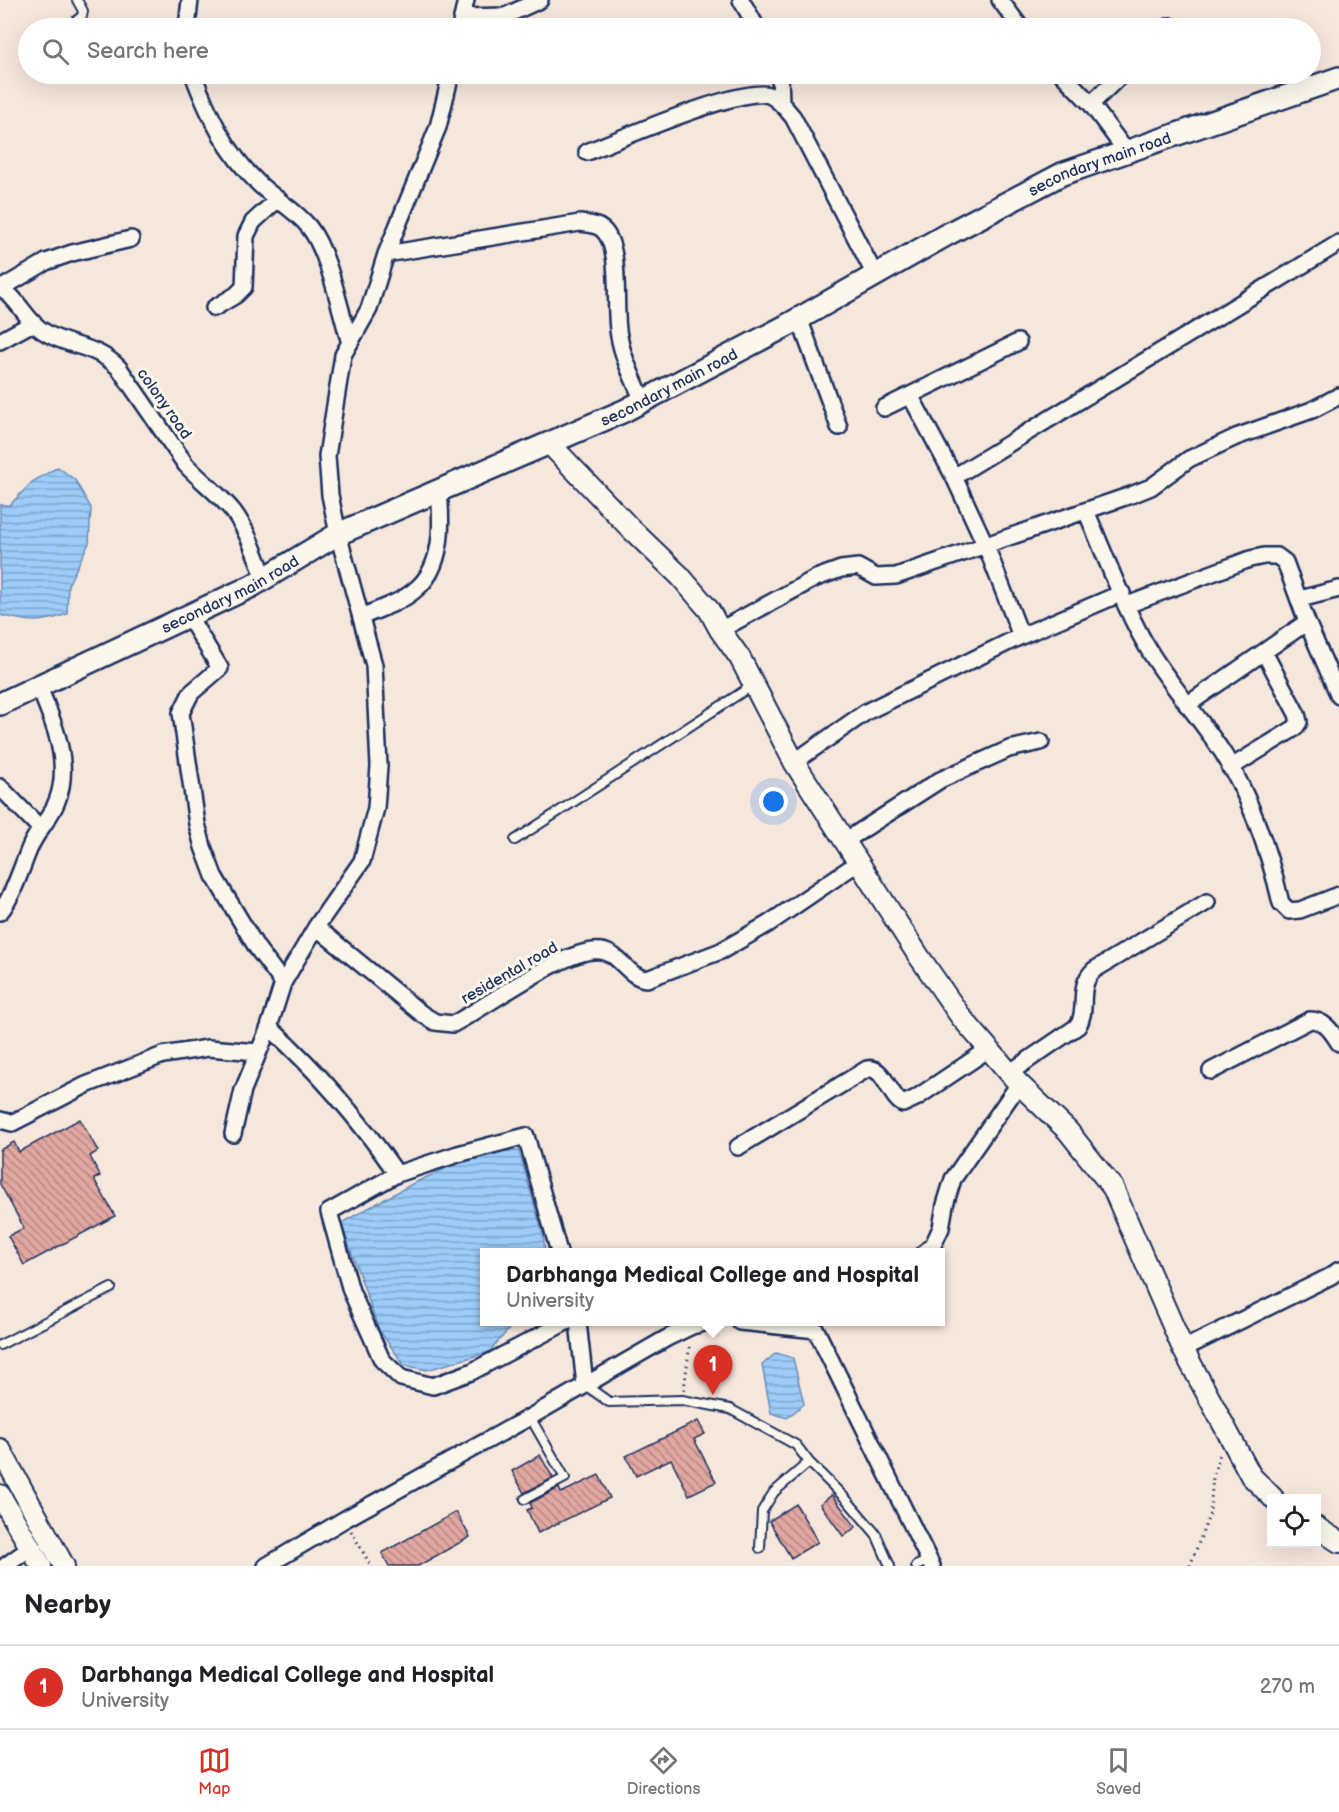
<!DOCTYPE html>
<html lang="en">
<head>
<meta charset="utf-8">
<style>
	body { margin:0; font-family:"Balsamiq Sans",sans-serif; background:#f2f2f2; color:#202124 }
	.controls { position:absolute; right:18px; bottom:18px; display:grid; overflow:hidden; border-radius:0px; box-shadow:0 6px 24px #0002 }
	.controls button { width:54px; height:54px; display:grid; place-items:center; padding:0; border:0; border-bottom:2px solid #e0e0e0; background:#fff; color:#202124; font:30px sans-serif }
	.you { position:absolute; left:774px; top:802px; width:21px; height:21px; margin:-15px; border:4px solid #fff; border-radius:50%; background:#1a73e8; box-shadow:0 0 0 9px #1a73e833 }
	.badge { display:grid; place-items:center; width:39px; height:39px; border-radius:50%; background:#d93025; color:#fff; font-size:20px; font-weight:700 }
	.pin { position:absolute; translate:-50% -50px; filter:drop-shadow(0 2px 3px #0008) }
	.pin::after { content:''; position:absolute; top:32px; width:21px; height:18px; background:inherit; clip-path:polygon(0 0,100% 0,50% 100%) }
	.popup { position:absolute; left:480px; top:1248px; width:465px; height:78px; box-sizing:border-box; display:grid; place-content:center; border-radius:0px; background:#fff; filter:drop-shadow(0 2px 4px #0005); font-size:20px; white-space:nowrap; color:#757577 }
	.popup b { font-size:22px; color:#202124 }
	.popup::after { content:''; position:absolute; left:50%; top:100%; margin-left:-12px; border:12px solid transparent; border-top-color:#fff }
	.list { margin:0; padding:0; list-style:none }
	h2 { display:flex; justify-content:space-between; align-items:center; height:78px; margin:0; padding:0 24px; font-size:26px }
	h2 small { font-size:20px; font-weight:400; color:#757577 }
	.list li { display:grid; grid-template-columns:39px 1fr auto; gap:18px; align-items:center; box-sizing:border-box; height:84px; padding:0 24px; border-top:2px solid #e0e0e0 }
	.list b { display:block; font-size:22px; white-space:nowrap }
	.list p { margin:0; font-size:20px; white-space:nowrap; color:#757577 }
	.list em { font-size:20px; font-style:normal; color:#757577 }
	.icon { flex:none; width:33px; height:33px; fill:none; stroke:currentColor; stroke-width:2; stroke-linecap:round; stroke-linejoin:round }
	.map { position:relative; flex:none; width:1339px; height:1566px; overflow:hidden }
	.search { position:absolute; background:#fff; box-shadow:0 6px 24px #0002; left:18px; right:18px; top:18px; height:66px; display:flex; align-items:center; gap:15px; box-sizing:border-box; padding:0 21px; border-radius:33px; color:#757577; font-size:22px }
	.sheet { height:162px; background:#fff }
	nav { display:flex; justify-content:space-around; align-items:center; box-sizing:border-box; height:84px; border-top:2px solid #e0e0e0; background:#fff; font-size:16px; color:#757577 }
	nav a { display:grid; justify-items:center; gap:3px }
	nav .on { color:#d93025 }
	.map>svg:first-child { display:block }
	.water { fill:url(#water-rules); stroke:#698dba; stroke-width:1.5 }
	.building { fill:url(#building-back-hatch); stroke:#1b2f5e; stroke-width:1.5 }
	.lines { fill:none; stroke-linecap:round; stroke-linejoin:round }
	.service-casing { stroke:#1b2f5e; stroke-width:12 }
	.minor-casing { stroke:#1b2f5e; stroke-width:20 }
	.tertiary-casing { stroke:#1b2f5e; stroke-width:24 }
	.secondary-casing { stroke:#1b2f5e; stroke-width:26 }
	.path { stroke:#1b2f5e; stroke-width:3; stroke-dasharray:1.5 4.5; stroke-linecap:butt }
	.service { stroke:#fbf7ec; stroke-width:8 }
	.minor { stroke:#fbf7ec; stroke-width:15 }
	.tertiary { stroke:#fbf7ec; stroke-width:20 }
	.secondary { stroke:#fbf7ec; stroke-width:21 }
	.labels { text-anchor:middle; stroke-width:6; stroke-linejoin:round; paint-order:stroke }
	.street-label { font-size:16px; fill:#1b2f5e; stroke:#fbf7ec }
</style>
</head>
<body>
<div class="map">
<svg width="1339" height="1566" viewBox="0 0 1339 1566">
	<defs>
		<pattern id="water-rules" width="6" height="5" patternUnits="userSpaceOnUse" patternTransform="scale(1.5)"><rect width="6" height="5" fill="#9dccf8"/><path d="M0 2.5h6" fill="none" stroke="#7fa6cc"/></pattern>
		<pattern id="building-back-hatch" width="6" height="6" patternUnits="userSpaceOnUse" patternTransform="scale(1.5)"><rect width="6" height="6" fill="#e2a7a0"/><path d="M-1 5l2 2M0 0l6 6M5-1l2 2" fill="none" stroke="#b68886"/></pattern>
	</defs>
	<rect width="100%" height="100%" fill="#f6e7dd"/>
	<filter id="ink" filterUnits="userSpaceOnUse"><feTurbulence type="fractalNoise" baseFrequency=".0167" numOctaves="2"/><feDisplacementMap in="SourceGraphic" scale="12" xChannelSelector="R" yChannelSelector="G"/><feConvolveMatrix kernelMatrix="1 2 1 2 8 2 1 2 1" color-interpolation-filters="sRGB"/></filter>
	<g filter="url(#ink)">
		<path class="water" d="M58,467L75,480L91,508L89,543L68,585L67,614C40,624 28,622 0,615V505H10L32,482Z
			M502,1151H519L543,1234L545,1252H485V1322H515L489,1352L427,1370L404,1365L379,1330L341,1223L414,1183L462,1161Z
			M776,1353L793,1358L804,1404L787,1418L771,1413L762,1365Z"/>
		<path class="building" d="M80,1119L98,1151L90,1156L100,1176L94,1179L115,1216L24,1265L8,1236L24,1228L0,1184V1150L14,1142L19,1152Z
			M698,1421L705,1434L694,1439L716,1482L689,1495L671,1459L636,1476L626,1456Z
			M540,1455L553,1478L524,1493L512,1471Z
			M599,1475L610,1498L538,1533L527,1510L532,1508L530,1503L559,1488L561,1493Z
			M832,1495L856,1527L843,1536L820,1504Z
			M796,1504L818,1542L791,1558L769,1521Z
			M456,1512L470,1537L418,1566H389L382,1553Z"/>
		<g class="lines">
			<defs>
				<path id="service" d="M67,28L82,16L83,11L77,0
					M515,840L753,685
					M0,1345L111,1288
					M585,1385L609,1402L682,1400L730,1409L796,1445L809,1462L846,1499L876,1534L890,1566
					M525,1499L565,1478L530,1417
					M760,1548L762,1511L774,1492L809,1462
					M916,1566L929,1560"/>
				<path id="minor" d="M741,0L757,28
					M1000,0L1021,28
					M462,17L505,16L540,0
					M187,28L190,0
					M460,28L466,0
					M1167,28L1170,26
					M193,74C208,114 226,152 258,183C274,199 295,209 309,227C329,252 340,311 350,343
					M780,74L781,103
					M1062,74L1091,104L1126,151
					M1091,104L1122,74
					M587,152C620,139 742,86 769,95C779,99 786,109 793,117L875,275
					M386,254L580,223C588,224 596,224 602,229C623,246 613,309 619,336C623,359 634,380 643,401
					M0,287C19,299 25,320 43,331C68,348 94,343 119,368L186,465C201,481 219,494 233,511C248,531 256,556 265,579
					M2,288L46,262L72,253L131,239
					M214,308L236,295L244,287L246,236L253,222L278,199
					M799,318L839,427
					M0,341L33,323
					M910,395L954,477L986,546L1021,636
					M884,408L1018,342
					M954,477L1339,243
					M1086,511C1106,556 1126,614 1152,655C1171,685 1194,711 1214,740C1246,783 1269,851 1281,903L1289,911L1300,910L1339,895
					M1300,599L1339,589
					M1127,605L1250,559L1264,556H1277L1285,562L1307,622L1339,696
					M189,617L220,668L191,693L181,713L197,824L203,847L214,876L257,948L283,983
					M361,617C379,609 400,603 415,590C444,567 442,523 439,491
					M720,630L816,578L841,569L858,567L876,577L896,576L1131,495L1151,487L1189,459L1236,437L1312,410L1339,396
					M1187,705L1307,622
					M794,762L866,712L1021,636L1122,593
					M1230,768L1295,728L1299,722L1297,714L1264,652
					M0,787L40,828
					M845,841L940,780L1009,749L1041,742
					M0,912C14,895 22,865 31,845C38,830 51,817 57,801C72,763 53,720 38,685
					M316,927L422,1014L435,1022L453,1024C487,1007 567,946 601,951C620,953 628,978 647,979L721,951L768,924L859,862
					M269,1027C319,1072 359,1119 397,1174
					M1211,1071L1310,1020C1325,1020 1332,1032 1339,1043
					M1009,1073L1078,1026C1089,1008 1076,987 1094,970L1207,902
					M0,1120L12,1123L86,1085L163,1055L208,1048L258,1052
					M233,1134L243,1090L269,1027L283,983L316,927L362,861L376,808L379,766L374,665L338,534L330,495L327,456L343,355L369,309L386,254L438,127L451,74
					M738,1147L867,1069C884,1065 889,1097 903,1104L916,1098L989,1049
					M559,1252L526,1136L458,1154L397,1174L329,1212L351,1291L382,1360L401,1378L433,1386L471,1372L566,1322
					M925,1252L933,1245L941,1228L945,1205L953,1179L1019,1084
					M578,1322L585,1385
					M740,1322L816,1330L932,1566
					M1183,1349L1331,1276L1339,1270
					M5,1566L30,1548
					M266,1566L345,1519L530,1417L667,1338L692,1326L708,1322"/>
				<path id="tertiary" d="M549,443L631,529L680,576L709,610L720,630L740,658L794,762L918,955L961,1017L1019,1084L1068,1131L1113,1188L1183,1349L1251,1476L1273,1498
					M0,1449L64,1566
					M0,1495L41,1566
					M1316,1527L1339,1542"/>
				<g id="secondary">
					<path id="s1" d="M0,704L252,586L338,534L624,411L786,326L946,235L1062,174L1339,78"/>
				</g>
			</defs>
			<use href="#service" class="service-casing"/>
			<use href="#minor" class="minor-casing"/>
			<use href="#tertiary" class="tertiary-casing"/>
			<use href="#secondary" class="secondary-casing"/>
			<path class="path" d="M684,1390L690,1343
				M351,1531L371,1566
				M1190,1566L1210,1513L1213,1477L1220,1453"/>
			<use href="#service" class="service"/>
			<use href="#minor" class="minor"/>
			<use href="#tertiary" class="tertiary"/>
			<use href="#secondary" class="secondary"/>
		</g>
	</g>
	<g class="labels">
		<g class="street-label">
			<text dy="6" stroke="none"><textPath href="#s1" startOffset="1227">secondary main road</textPath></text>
			<text dy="6" stroke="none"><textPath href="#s1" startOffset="741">secondary main road</textPath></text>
			<text transform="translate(165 403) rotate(55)" y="6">colony road</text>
			<text dy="6" stroke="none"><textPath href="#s1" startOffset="255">secondary main road</textPath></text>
			<text transform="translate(509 972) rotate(-30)" y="6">residental road</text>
		</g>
	</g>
</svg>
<div class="controls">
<button><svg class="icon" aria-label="locate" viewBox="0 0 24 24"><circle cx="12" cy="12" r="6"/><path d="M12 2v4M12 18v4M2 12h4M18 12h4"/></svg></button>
</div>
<div class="you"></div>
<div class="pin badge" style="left:713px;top:1395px">1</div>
<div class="popup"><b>Darbhanga Medical College and Hospital</b>University</div>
<div class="search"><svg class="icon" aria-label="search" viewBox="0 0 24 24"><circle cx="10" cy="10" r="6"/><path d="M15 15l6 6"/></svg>Search here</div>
</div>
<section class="sheet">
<h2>Nearby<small></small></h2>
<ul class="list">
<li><span class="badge">1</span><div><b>Darbhanga Medical College and Hospital</b><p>University</p></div><em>270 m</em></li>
</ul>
</section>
<nav>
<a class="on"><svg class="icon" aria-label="map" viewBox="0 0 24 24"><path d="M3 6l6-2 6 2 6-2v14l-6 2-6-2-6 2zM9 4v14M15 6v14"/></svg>Map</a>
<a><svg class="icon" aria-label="directions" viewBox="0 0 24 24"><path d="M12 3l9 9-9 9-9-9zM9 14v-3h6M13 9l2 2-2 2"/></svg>Directions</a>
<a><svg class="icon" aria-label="saved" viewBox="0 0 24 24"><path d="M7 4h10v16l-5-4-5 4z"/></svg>Saved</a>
</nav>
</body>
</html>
